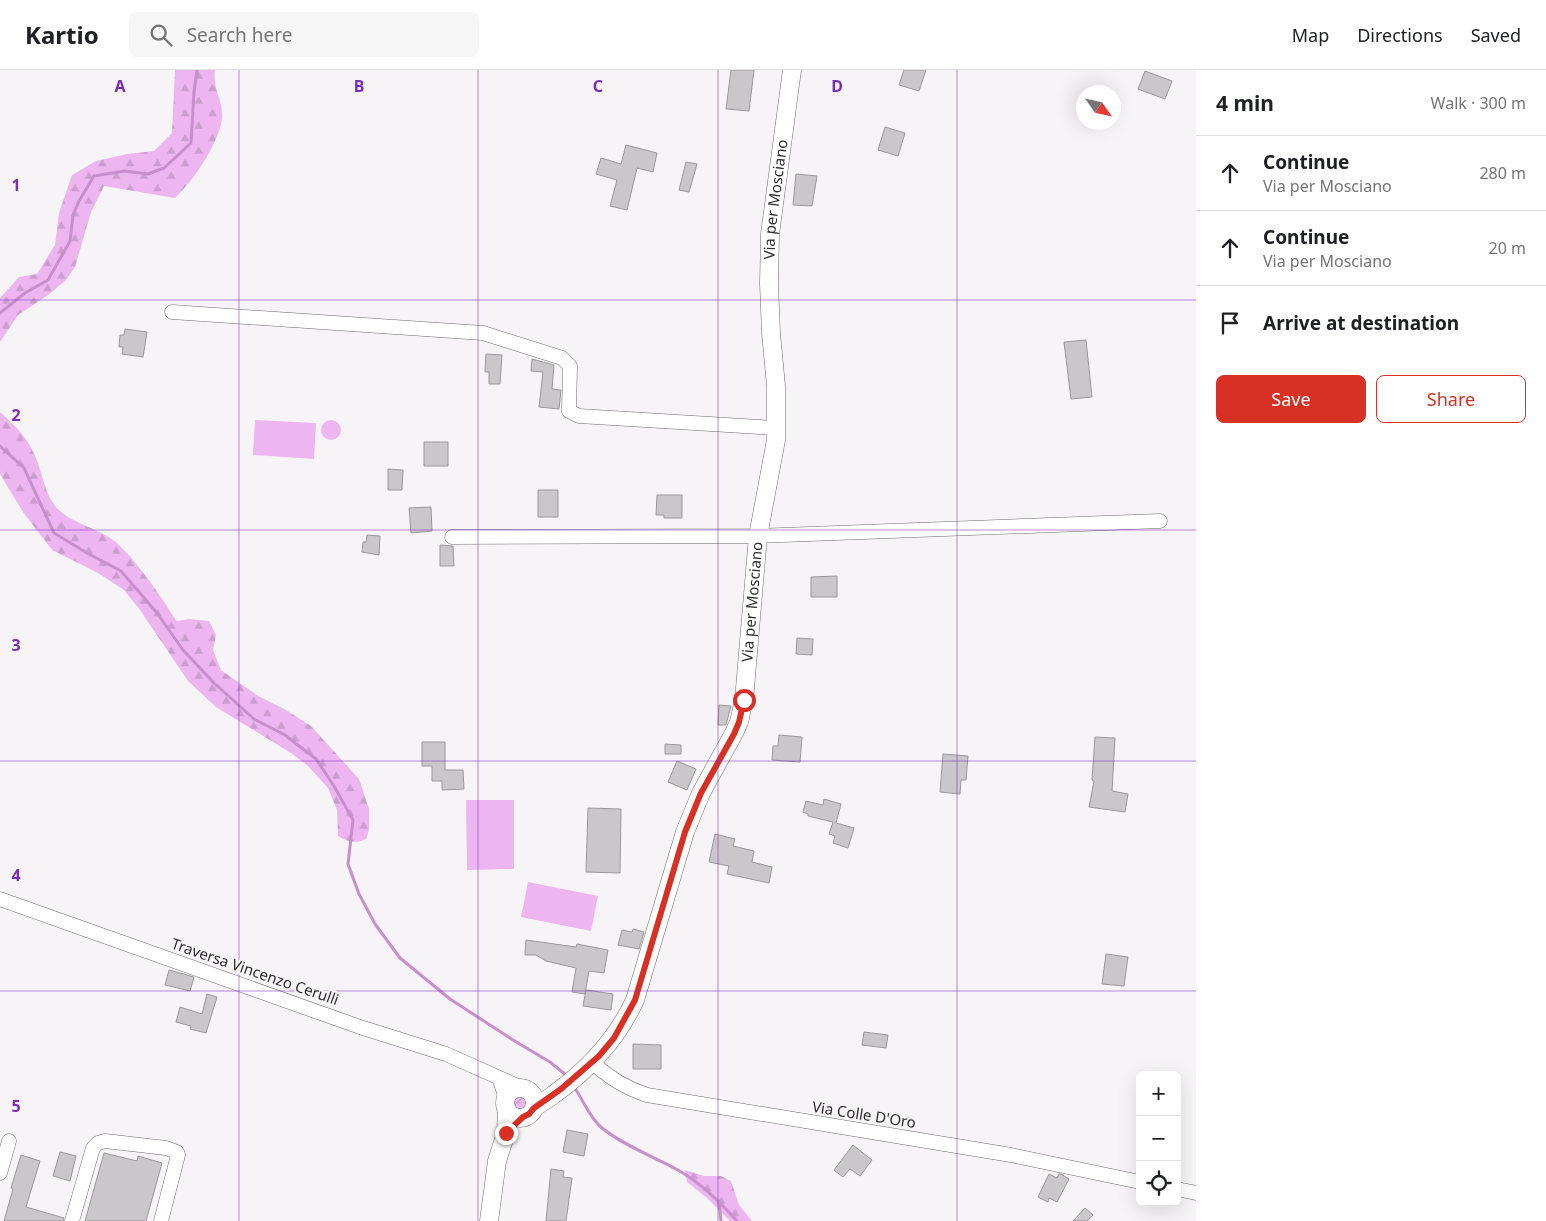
<!DOCTYPE html>
<html lang="en">
<head>
<meta charset="utf-8">
<style>
	body { margin:0; font-family:"Noto Sans",sans-serif; background:#f6f6f6; color:#202124 }
	.controls { position:absolute; right:15px; bottom:15px; display:grid; overflow:hidden; border-radius:8px; box-shadow:0 5px 20px #0002 }
	.controls button { width:45px; height:45px; display:grid; place-items:center; padding:0; border:0; border-bottom:1px solid #e0e0e0; background:#fff; color:#202124; font:25px sans-serif }
	.compass { position:absolute; left:1076px; top:15px; width:45px; height:45px; border-radius:50%; background:#fff; box-shadow:0 5px 20px #0002; rotate:124deg }
	.stop { position:absolute; width:15px; height:15px; margin:-11px; border:4px solid #d93025; border-radius:50%; background:#fff }
	.stop.end { background:#d93025; border-color:#fff; box-shadow:0 1px 5px #0008 }
	.list { margin:0; padding:0; list-style:none }
	h2 { display:flex; justify-content:space-between; align-items:center; height:65px; margin:0; padding:0 20px; font-size:21px }
	h2 small { font-size:16px; font-weight:400; color:#757577 }
	.list li { display:grid; grid-template-columns:32px 1fr auto; gap:15px; align-items:center; box-sizing:border-box; height:75px; padding:0 20px; border-top:1px solid #e0e0e0 }
	.list b { display:block; font-size:19px; white-space:nowrap }
	.list p { margin:0; font-size:16px; white-space:nowrap; color:#757577 }
	.list em { font-size:16px; font-style:normal; color:#757577 }
	.actions { display:flex; gap:10px; padding:15px 20px }
	.actions a { flex:1; padding:11px 0; border:1px solid #d93025; border-radius:8px; text-align:center; font-size:18px; color:#d93025 }
	.actions .main { background:#d93025; color:#fff }
	.icon { flex:none; width:28px; height:28px; fill:none; stroke:currentColor; stroke-width:2; stroke-linecap:round; stroke-linejoin:round }
	.map { position:relative; flex:none; width:1196px; height:1151px; overflow:hidden }
	header { display:flex; align-items:center; gap:30px; box-sizing:border-box; height:70px; padding:0 25px; background:#fff; border-bottom:1px solid #e0e0e0 }
	header strong { font-size:24px }
	nav { display:flex; gap:28px; margin-inline-start:auto; font-size:18px }
	.search { width:350px; height:45px; background:#f6f6f6; display:flex; align-items:center; gap:12px; box-sizing:border-box; padding:0 18px; border-radius:8px; color:#757577; font-size:19px }
	main { display:flex }
	aside { flex:1; background:#fff }
	.map>svg:first-child { display:block }
	.forest { fill:url(#forest-firs) }
	.garden { fill:url(#garden-furrows) }
	.pitch { fill:#edb6f1 }
	.lines { fill:none; stroke-linecap:round; stroke-linejoin:round }
	.stream { stroke:#c88fcc; stroke-width:3 }
	.building { fill:#cac7ca; stroke:#9b989b }
	.minor-casing { stroke:#6e6c6e; stroke-width:15 }
	.major-casing { stroke:#6e6c6e; stroke-width:19 }
	.minor { stroke:#fff; stroke-width:14 }
	.major { stroke:#fff; stroke-width:18 }
	.route { stroke:#d93025; stroke-width:6 }
	.grid { fill:none; stroke:#7b2cbf; stroke-width:1; stroke-opacity:0.55 }
	.labels { text-anchor:middle; stroke-width:4.5; stroke-linejoin:round; paint-order:stroke }
	.street-label { font-size:15px; fill:#2e2d2e; stroke:#f7f4f7 }
	.grid-label { font-size:16px; text-anchor:middle; font-weight:bold; fill:#7b2cbf; stroke:#f7f4f7; stroke-width:4.5; stroke-linejoin:round; paint-order:stroke }
</style>
</head>
<body>
<header>
<strong>Kartio</strong>
<div class="search"><svg class="icon" aria-label="search" viewBox="0 0 24 24"><circle cx="10" cy="10" r="6"/><path d="M15 15l6 6"/></svg>Search here</div>
<nav><a>Map</a><a>Directions</a><a>Saved</a></nav>
</header>
<main>
<div class="map">
<svg width="1196" height="1151" viewBox="0 0 1196 1151">
	<defs>
		<pattern id="forest-firs" width="22" height="20" patternUnits="userSpaceOnUse" patternTransform="scale(1.25)"><rect width="22" height="20" fill="#edb6f1"/><path d="M5 1l3.5 6h-7zM16 11l3.5 6h-7z" fill="#cc9dcf"/></pattern>
		<pattern id="garden-furrows" width="10" height="10" patternUnits="userSpaceOnUse" patternTransform="scale(1.25)"><rect width="10" height="10" fill="#edb6f1"/><path d="M-1 1l2-2M0 10L10 0M9 11l2-2" fill="none" stroke="#cc9dcf"/></pattern>
	</defs>
	<rect width="100%" height="100%" fill="#f7f4f7"/>
	<path class="forest" d="M175,0H215C212,16 224,34 222,49C218,75 193,111 175,128L104,116L91,142L75,197L65,211L48,225L18,245L0,272V228L19,207L37,204L55,175L59,143L72,105L96,91L127,84L154,81L172,63Z
		M0,342C14,354 28,368 35,386C43,404 45,428 60,441C74,454 101,459 117,473C134,489 149,510 162,529C168,537 171,544 177,551L189,549L209,551L216,565L213,580L221,600L258,626L286,640L311,656L359,709L369,739V760L366,769C355,774 348,772 338,766L337,740L328,718L308,696L291,683L216,637L188,611L140,540L124,520L98,503L52,480L23,442L0,404Z
		M685,1100L704,1106H721L731,1111L739,1135L752,1151H730L707,1128L687,1112Z"/>
	<path class="garden" d="M512 1033a8 8 0 1 1 16 0a8 8 0 1 1-16 0Z"/>
	<path class="pitch" d="M321 360a10 10 0 1 1 20 0a10 10 0 1 1-20 0Z
		M255,350L316,353L314,389L253,385Z
		M466,730H514V799L467,800Z
		M528,812L598,826L591,861L521,847Z"/>
	<g class="lines">
		<path class="stream" d="M0,243L25,223L48,210L70,171L73,145L79,131L94,106L124,101L148,104L164,98L191,73L194,22L197,0
			M0,376L24,398L54,463L87,483L121,501L157,543L183,580L214,613L254,649L285,665L316,689L334,716L353,750L348,794L359,824L375,854L400,888L450,929L513,970L550,992L567,1006
			M574,1017C584,1031 589,1047 602,1058C621,1074 654,1087 676,1099C700,1112 719,1131 737,1151
			M719,1132L721,1151"/>
	</g>
	<path class="building" d="M731,0H754L749,41L726,39Z
		M904,0H926L919,21L899,15Z
		M1145,1L1172,11L1165,29L1138,19Z
		M885,57L905,63L898,86L878,80Z
		M626,75L657,83L653,102L637,98L627,140L610,136L617,110L596,104L601,88L621,94Z
		M686,92L697,94L689,122L679,120Z
		M796,104L817,106L812,136L793,135Z
		M125,259L147,262L143,287L122,284L123,277H119L120,265H124Z
		M1086,270L1092,327L1071,329L1064,272Z
		M486,284L502,285L500,314H489V302H485Z
		M532,289L554,295L552,319L561,320L559,339L539,337L543,302L531,301Z
		M424,372H448V396H424Z
		M388,399L403,400L402,420H388Z
		M538,420H558V447H538Z
		M657,425H682V448H664V445H656Z
		M431,437L432,461L411,463L409,438Z
		M367,465L380,466L379,485L362,482L363,472H366Z
		M440,475L453,476L454,496H440Z
		M837,506V527H811V507Z
		M797,568L813,569L812,585L796,584Z
		M719,635L731,636L726,655H718Z
		M779,665L802,667L800,692L772,690L773,676H778Z
		M1095,667L1115,668L1112,721L1128,724L1125,742L1089,737L1094,711L1092,710Z
		M422,672H445V700H463L464,719L442,720V711H432V696H422Z
		M665,674L681,675V684H665Z
		M943,684L968,686L966,710H961L960,724L940,722Z
		M677,691L696,699L687,720L668,712Z
		M824,729L841,734L836,753L854,758L848,778L833,773L835,766L829,764L833,752L808,746V744L803,742L806,731L823,735Z
		M588,738L621,739L620,803L586,802Z
		M715,764L735,769L733,776L754,781L752,792L772,797L769,813L727,804L729,796L709,792Z
		M633,859L644,862L639,879L618,875L622,860L632,862Z
		M526,870L576,877L577,874L608,880L604,903L589,901L585,924L572,922L576,898L546,891L536,885H525Z
		M1106,884L1128,887L1124,916L1102,914Z
		M169,900L194,907L190,921L165,915Z
		M586,920L613,924L611,940L583,936Z
		M207,924L217,927L206,963L190,959L191,956L176,952L180,937L202,944Z
		M864,962L888,965L886,978L862,975Z
		M633,974L661,975V999H633Z
		M567,1060L588,1064L584,1086L563,1082Z
		M853,1075L872,1090L860,1106L850,1099L843,1107L834,1100Z
		M60,1082L76,1086L70,1111L53,1106Z
		M104,1083L137,1091L138,1086L162,1093L146,1151H85Z
		M21,1085L40,1091L26,1137L64,1148L63,1151H4L13,1119L11,1118Z
		M551,1099L564,1101L563,1107L572,1108L566,1151H546Z
		M1049,1104L1057,1108L1059,1104H1061L1069,1109L1057,1132L1049,1128L1048,1132L1038,1127Z
		M1085,1138L1093,1145L1087,1151H1073Z"/>
	<g class="lines">
		<defs>
			<path id="minor" d="M172,242L483,263L562,288L570,296L569,341L579,346L775,358
				M452,467L758,466L1160,451
				M0,829L360,957L446,984L522,1018
				M592,992C609,1008 625,1018 647,1025L1011,1085L1140,1112
				M499,1008L506,1028
				M0,1103L9,1071
				M1177,1119L1196,1123
				M72,1151L93,1078L98,1073L105,1071L166,1078L177,1082L178,1085L161,1151"/>
			<g id="major">
				<circle cx="520" cy="1033" r="15"/>
				<path id="s1" d="M534,1038C540,1033 547,1030 553,1025C588,1000 617,969 635,930L685,762L701,723L734,663L739,652L744,630L758,466L776,370V316L771,263L769,214L770,164L792,0"/>
				<path d="M489,1151L497,1091L506,1063L507,1039"/>
			</g>
		</defs>
		<use href="#minor" class="minor-casing"/>
		<use href="#major" class="major-casing"/>
		<use href="#minor" class="minor"/>
		<use href="#major" class="major"/>
	</g>
	<g class="lines">
		<path class="route" d="M506,1063L523,1047L529,1044L534,1038L561,1019L599,986L614,968L635,930L685,762L701,723L734,664L739,652L744,630"/>
	</g>
	<path class="grid" d="M239,0V1151M478,0V1151M718,0V1151M957,0V1151M0,230H1196M0,460H1196M0,691H1196M0,921H1196"/>
	<g class="labels">
		<g class="street-label">
			<text dy="5" stroke="none"><textPath href="#s1" startOffset="974">Via per Mosciano</textPath></text>
			<text dy="5" stroke="none"><textPath href="#s1" startOffset="569">Via per Mosciano</textPath></text>
			<text transform="translate(255 902) rotate(19)" y="5">Traversa Vincenzo Cerulli</text>
			<text transform="translate(864 1045) rotate(9)" y="5">Via Colle D'Oro</text>
		</g>
	</g>
	<g class="grid-label">
		<text x="120" y="22">A</text>
		<text x="359" y="22">B</text>
		<text x="598" y="22">C</text>
		<text x="837" y="22">D</text>
		<text x="16" y="121">1</text>
		<text x="16" y="351">2</text>
		<text x="16" y="581">3</text>
		<text x="16" y="811">4</text>
		<text x="16" y="1042">5</text>
	</g>
</svg>
<div class="controls">
<button>+</button>
<button>−</button>
<button><svg class="icon" aria-label="locate" viewBox="0 0 24 24"><circle cx="12" cy="12" r="6"/><path d="M12 2v4M12 18v4M2 12h4M18 12h4"/></svg></button>
</div>
<svg class="compass" viewBox="-18 -18 36 36"><path d="M0-13l5 13h-10z" fill="#e53935"/><path d="M0 13l5-13h-10z" fill="#757577"/></svg>
<div class="stop" style="left:744px;top:630px"></div>
<div class="stop end" style="left:506px;top:1063px"></div>
</div>
<aside>
<h2>4 min<small>Walk · 300 m</small></h2>
<ul class="list">
<li><svg class="icon" aria-label="ahead" viewBox="0 0 24 24"><path d="M12 20V5M6 11l6-6 6 6"/></svg><div><b>Continue</b><p>Via per Mosciano</p></div><em>280 m</em></li>
<li><svg class="icon" aria-label="ahead" viewBox="0 0 24 24"><path d="M12 20V5M6 11l6-6 6 6"/></svg><div><b>Continue</b><p>Via per Mosciano</p></div><em>20 m</em></li>
<li><svg class="icon" aria-label="arrive" viewBox="0 0 24 24"><path d="M6 21V4h12l-3 4 3 4H6"/></svg><div><b>Arrive at destination</b></div></li>
</ul>
<div class="actions"><a class="main">Save</a><a>Share</a></div>
</aside>
</main>
</body>
</html>
